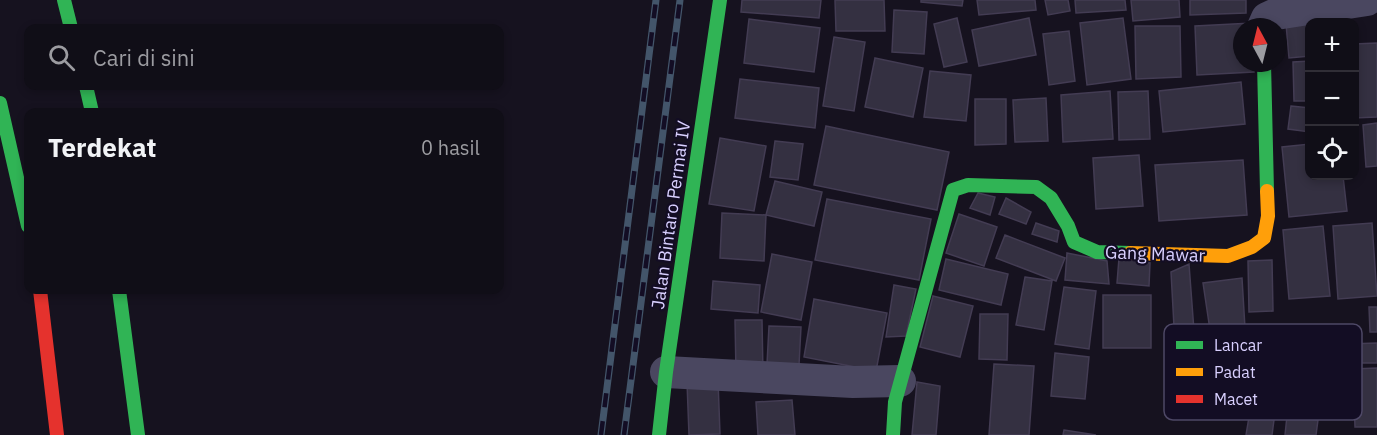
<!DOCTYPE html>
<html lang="id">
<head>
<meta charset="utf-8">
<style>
	body { margin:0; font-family:"IBM Plex Sans",sans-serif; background:#1e1c24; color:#f1f3f6 }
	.controls { position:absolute; right:18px; top:18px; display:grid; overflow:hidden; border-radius:12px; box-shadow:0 3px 9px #0003 }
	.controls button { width:54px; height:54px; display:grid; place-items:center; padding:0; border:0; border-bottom:2px solid #302e36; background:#100e17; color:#f1f3f6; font:30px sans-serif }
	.compass { position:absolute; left:1233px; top:18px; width:54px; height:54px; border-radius:50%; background:#100e17; box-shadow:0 3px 9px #0003; rotate:353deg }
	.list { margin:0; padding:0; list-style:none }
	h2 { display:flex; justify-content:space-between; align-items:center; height:78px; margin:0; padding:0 24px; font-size:26px }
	h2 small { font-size:20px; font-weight:400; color:#9c9ca1 }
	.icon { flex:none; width:33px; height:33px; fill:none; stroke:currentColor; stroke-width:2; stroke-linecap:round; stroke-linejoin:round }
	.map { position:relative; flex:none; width:1377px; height:435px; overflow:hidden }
	.search { position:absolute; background:#100e17; box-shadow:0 3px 9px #0003; left:24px; top:24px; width:480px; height:66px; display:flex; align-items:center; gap:15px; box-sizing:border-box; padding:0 21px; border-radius:12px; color:#9c9ca1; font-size:22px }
	.panel { position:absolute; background:#100e17; box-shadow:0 3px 9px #0003; left:24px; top:108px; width:480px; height:186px; border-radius:12px }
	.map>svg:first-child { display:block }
	.building { fill:#343041; stroke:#433c53; stroke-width:1.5 }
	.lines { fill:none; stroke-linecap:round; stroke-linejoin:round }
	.street { stroke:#4a4760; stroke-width:32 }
	.fast { stroke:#30b455; stroke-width:14 }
	.slow { stroke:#ff9f0a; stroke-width:14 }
	.jam { stroke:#e5322d; stroke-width:14 }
	.rail-casing { stroke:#43556a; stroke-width:7 }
	.rail { stroke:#130d24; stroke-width:4.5; stroke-dasharray:14; stroke-linecap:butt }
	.labels { text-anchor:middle; stroke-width:4.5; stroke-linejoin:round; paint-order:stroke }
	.street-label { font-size:18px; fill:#d9d0ff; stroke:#130d24 }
	.key { fill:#130d24; stroke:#4e4866; stroke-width:1.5 }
	.key-label { font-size:16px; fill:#d9d0ff }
</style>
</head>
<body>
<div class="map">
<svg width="1377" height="435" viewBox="0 0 1377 435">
	<rect width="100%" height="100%" fill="#16121f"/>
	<path class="building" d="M742,0H821L819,18L741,12Z
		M835,0H884L885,31H836Z
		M921,0H963L962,6L921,2Z
		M977,0H1035L1036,10L979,15Z
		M1045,0H1068L1070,11L1048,15Z
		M1075,0H1125L1126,10L1076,13Z
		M1131,0H1179L1180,17L1133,21Z
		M1190,0H1246V13L1190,15Z
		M894,10L927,12L924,54L892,52Z
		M957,18L967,62L944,67L934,24Z
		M1029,18L1036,55L979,66L972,30Z
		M1123,18L1131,79L1087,85L1080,23Z
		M749,19L820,28L814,72L744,63Z
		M1330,19V22H1310V56L1289,58L1286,24Z
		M1252,23V27H1242V63H1254V72L1197,75L1195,26Z
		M1135,26H1180L1181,77L1136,79Z
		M1069,31L1075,81L1049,85L1043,34Z
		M834,37L865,42L854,111L823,106Z
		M1377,43V117L1354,118V44Z
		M875,58L923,68L913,117L865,107Z
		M1310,61V101H1294L1293,62Z
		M930,71L971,75L966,121L924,117Z
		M740,79L819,88L815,128L735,118Z
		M1241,82L1245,124L1163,132L1159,91Z
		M1110,91L1113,139L1063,142L1061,95Z
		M1148,91L1150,139L1119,140L1118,92Z
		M1046,98L1048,141L1015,142L1013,100Z
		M975,99H1006V144L975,145Z
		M1291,106L1310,108V132L1288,129Z
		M1377,123V166L1366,167L1363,125Z
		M826,126L949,152L937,210L814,185Z
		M720,138L766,146L754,211L709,204Z
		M775,141L803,144L798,180L770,177Z
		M1310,144V176H1343L1347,211L1289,217L1282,147Z
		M1139,155L1143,206L1096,209L1093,158Z
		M1243,160L1247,215L1159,221L1155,165Z
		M775,181L822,192L814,226L766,215Z
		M978,193L995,197L990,215L970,208Z
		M1006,198L1031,212L1026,224L999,214Z
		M827,199L931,219L919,280L815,260Z
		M722,213L766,215L764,261L720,258Z
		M959,214L997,227L984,266L946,253Z
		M1036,223L1059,231L1057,242L1032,234Z
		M1372,223L1377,296L1338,299L1333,226Z
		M1323,226L1330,296L1289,299L1283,230Z
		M1005,235L1065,258L1056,281L996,258Z
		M1067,253L1107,261L1109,284L1065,280Z
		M772,254L812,262L801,320L761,312Z
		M1119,258L1150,263L1149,286L1117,283Z
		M946,259L1008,274L1001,305L939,290Z
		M1272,260L1273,311L1249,312L1248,261Z
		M1189,264L1195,344L1175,345L1171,272Z
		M1025,277L1052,281L1044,330L1016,325Z
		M1242,278L1245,328L1210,330L1203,283Z
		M713,281L760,285L758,313L711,309Z
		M894,285L916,289L906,336L886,337Z
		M1064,287L1096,291L1089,349L1055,344Z
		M1103,295H1151V348H1103Z
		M933,296L973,306L960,357L920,347Z
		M814,299L887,313L876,371L804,357Z
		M1369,307H1377V332H1370Z
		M980,314H1008L1007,360L979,359Z
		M735,320H762L763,372H736Z
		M769,326L801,327L799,365L767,364Z
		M1377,343V363H1348V344Z
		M1055,353L1089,357L1085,399L1051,396Z
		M994,364L1034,366L1029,435H989Z
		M1377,368V427H1355L1353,369Z
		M718,380L720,434L689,435L687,382Z
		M917,382L940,386L936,435H912Z
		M792,400L795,435H758L756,402Z
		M1287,416L1318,420L1316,435H1285Z
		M1249,417L1274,420L1272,435H1246Z
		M1064,430L1096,435H1063Z"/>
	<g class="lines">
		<path class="street" d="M1263,27L1267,18L1276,14L1367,0
			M666,372L853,382L900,381"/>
		<path class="fast" d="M64,0L71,28
			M1264,63L1267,191
			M86,86L92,112
			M0,103L28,226
			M119,290L138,435
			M659,435L666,372L720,0
			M893,435L895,402L953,190L968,185L1036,187L1051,198L1068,226L1074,242L1097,252L1130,253"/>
		<path class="slow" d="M1130,253L1228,256L1252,247L1264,238L1268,216L1267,191"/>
		<path class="jam" d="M40,290L57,435"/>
		<defs>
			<path id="rail" d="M601,435L656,0
				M624,435L680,0"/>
		</defs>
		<use href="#rail" class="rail-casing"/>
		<use href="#rail" class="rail"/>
	</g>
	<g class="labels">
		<g class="street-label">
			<text transform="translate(671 215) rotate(-82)" y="6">Jalan Bintaro Permai IV</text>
			<text transform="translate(1155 254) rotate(2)" y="6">Gang Mawar</text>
		</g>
	</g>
	<rect x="1164" y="324" width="198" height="96" rx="9" class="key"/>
	<rect x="1176" y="341" width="27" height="8" fill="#30b455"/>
	<rect x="1176" y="368" width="27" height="8" fill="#ff9f0a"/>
	<rect x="1176" y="395" width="27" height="8" fill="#e5322d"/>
	<g class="key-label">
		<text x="1214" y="351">Lancar</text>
		<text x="1214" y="378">Padat</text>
		<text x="1214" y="405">Macet</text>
	</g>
</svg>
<div class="controls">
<button>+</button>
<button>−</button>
<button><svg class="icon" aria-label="locate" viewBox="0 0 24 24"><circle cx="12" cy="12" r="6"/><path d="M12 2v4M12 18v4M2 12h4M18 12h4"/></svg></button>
</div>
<svg class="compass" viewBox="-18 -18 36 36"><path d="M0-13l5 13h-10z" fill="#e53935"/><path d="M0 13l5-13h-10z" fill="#9c9ca1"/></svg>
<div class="search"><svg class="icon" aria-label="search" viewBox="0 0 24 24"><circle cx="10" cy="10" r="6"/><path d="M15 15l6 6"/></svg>Cari di sini</div>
<section class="panel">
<h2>Terdekat<small>0 hasil</small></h2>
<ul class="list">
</ul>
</section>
</div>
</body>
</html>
